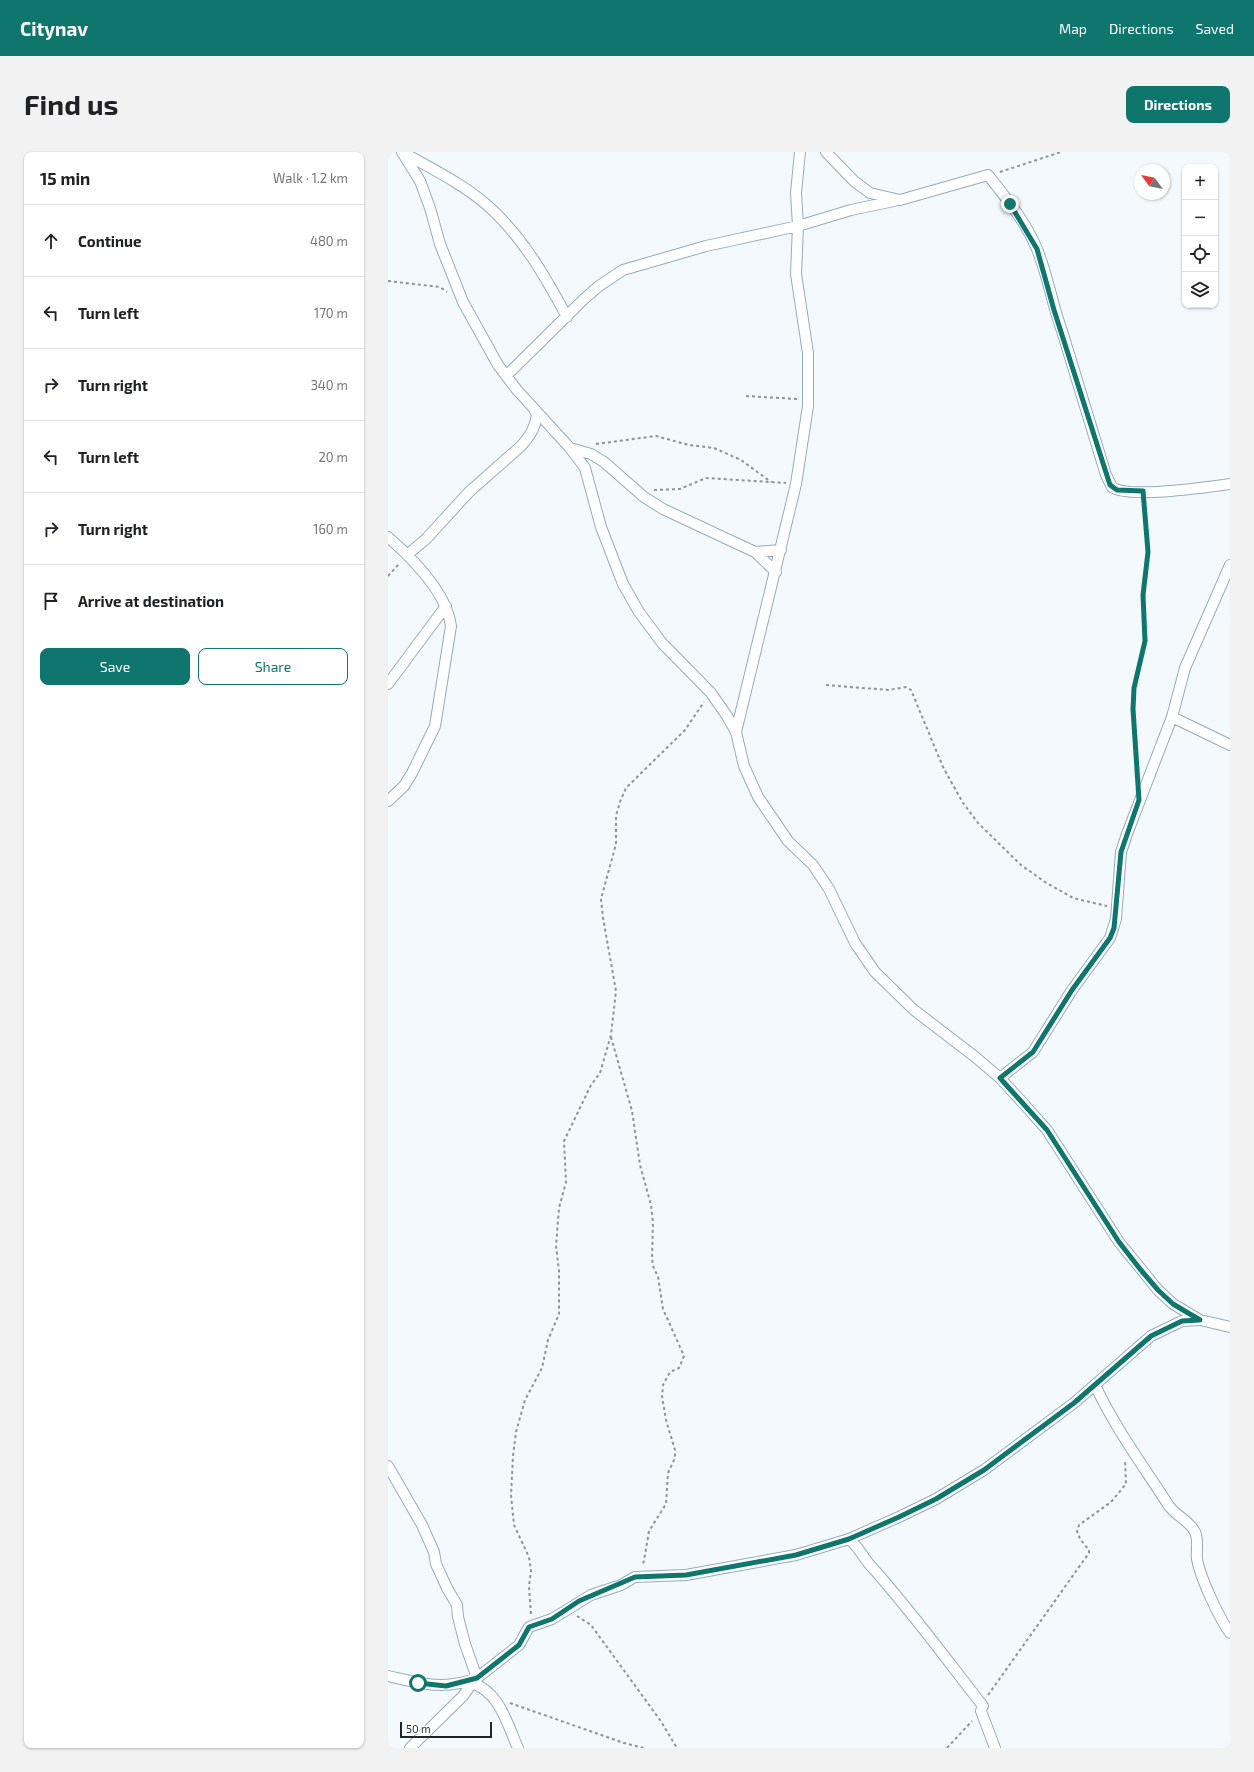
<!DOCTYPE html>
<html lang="en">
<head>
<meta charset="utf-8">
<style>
	body { margin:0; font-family:"Exo 2",sans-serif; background:#f2f2f2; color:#202124 }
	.controls { position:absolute; right:12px; top:12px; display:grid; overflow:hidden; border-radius:8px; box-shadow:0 1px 3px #0004 }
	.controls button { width:36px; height:36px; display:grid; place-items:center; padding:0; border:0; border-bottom:1px solid #e0e0e0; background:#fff; color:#202124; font:20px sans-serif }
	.compass { position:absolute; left:746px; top:12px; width:36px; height:36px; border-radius:50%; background:#fff; box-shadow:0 1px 3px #0004; rotate:303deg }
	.scale { position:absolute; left:12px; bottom:10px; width:92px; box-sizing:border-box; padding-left:4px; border:2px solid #1d262e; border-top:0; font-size:11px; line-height:14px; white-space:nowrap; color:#1d262e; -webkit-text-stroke:3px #fff; paint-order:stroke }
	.stop { position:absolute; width:12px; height:12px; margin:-9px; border:3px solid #0f766e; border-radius:50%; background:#fff }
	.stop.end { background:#0f766e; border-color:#fff; box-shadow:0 1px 4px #0008 }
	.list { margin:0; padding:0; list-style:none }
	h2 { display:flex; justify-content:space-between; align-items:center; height:52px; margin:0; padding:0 16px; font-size:17px }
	h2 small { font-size:13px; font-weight:400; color:#757577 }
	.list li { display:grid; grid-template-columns:26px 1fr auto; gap:12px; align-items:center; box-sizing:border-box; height:72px; padding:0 16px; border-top:1px solid #e0e0e0 }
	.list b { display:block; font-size:15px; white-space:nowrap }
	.list em { font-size:13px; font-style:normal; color:#757577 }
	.actions { display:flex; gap:8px; padding:12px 16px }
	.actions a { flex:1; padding:9px 0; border:1px solid #0f766e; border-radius:8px; text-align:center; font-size:14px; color:#0f766e }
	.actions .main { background:#0f766e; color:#fff }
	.icon { flex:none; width:22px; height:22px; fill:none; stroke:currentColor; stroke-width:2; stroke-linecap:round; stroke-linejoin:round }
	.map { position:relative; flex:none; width:842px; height:1596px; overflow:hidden; border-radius:8px }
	header { display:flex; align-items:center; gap:24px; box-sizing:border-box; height:56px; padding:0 20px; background:#0f766e; color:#fff }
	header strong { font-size:19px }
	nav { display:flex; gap:22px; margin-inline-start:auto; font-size:14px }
	.intro { display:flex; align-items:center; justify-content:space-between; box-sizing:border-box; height:96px; padding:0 24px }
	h1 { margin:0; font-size:28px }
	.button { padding:10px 18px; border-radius:8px; background:#0f766e; color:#fff; font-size:14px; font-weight:700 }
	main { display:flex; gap:24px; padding:0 24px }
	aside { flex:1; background:#fff; border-radius:8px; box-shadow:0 1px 3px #0004 }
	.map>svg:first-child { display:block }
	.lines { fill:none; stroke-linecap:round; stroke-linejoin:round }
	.minor-casing { stroke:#94acc2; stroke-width:12 }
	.path { stroke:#8d939a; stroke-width:2; stroke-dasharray:3 3; stroke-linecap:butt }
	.minor { stroke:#fff; stroke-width:10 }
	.route { stroke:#0f766e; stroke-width:5 }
</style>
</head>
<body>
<header>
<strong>Citynav</strong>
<nav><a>Map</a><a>Directions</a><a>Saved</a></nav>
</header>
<div class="intro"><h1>Find us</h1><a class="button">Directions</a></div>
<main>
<aside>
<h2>15 min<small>Walk · 1.2 km</small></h2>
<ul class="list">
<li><svg class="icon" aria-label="ahead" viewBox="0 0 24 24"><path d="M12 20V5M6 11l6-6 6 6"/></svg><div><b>Continue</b></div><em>480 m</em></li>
<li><svg class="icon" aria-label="left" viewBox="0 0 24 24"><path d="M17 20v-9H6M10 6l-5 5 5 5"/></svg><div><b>Turn left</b></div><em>170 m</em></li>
<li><svg class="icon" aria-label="right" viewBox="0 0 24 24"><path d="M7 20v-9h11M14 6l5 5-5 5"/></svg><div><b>Turn right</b></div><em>340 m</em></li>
<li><svg class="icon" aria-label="left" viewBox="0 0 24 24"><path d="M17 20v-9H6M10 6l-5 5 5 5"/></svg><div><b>Turn left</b></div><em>20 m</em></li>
<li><svg class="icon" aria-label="right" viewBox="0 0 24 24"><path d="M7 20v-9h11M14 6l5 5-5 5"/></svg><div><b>Turn right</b></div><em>160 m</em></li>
<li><svg class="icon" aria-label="arrive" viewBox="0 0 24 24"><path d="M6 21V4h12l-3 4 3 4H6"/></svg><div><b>Arrive at destination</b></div></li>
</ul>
<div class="actions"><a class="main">Save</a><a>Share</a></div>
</aside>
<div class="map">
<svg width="842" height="1596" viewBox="0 0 842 1596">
	<rect width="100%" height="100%" fill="#f4f9fe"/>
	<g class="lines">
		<defs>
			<path id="minor" d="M14,0L32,29L42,56L52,92L75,150L110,213L129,238L182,296L197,316L213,375L235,432L251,460L274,491L323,541L339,564L348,580L356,614L370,645L400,689L425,713L441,737L467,791L487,820L526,858L586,904L612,926L635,951L659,978L731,1090L770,1138L785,1152L812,1168L842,1175
				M438,0L466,29L482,41L512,48L600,23C618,46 638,70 649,97C660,124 664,152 674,179L718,323L724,335C740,347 820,335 842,332
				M16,1C44,17 75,32 99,53C134,84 157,124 179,165
				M118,224L196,147L211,134L235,118L318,94L410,74L463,58L506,49
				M182,296L203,302L216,310L256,345L275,357L367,400L388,420
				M0,385C24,406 59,441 63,474L47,574L24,621L16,634L0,649
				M367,400L393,398
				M19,403L38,387L81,340L133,294C142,284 147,276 149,263L146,257
				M0,532L58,454
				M784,565L842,593
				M348,580L408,332L420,254V201L408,122L410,74L408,41L412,0
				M612,926L645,900L684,838L722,786L728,767L733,700L739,682L784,565L797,516L842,413
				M707,1233C727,1276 756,1315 781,1354C788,1364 802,1369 807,1380C811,1388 808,1398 809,1407C812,1425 831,1466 842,1481
				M0,1314L34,1373L46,1400L48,1412L59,1436L69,1453L70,1465L77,1492L89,1526
				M461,1387C470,1394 474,1404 482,1413C522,1457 558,1507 595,1554
				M0,1524C32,1531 56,1539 89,1526L131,1493L141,1475L164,1467L203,1443L233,1433L247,1425L298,1423L408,1403L461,1387L511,1365L548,1347L596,1318L686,1251L763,1184L794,1169L812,1168
				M84,1531C112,1540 119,1572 130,1596
				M593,1559L607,1596
				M22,1596L75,1544L84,1531L83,1529"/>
		</defs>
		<use href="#minor" class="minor-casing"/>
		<path class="path" d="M612,20L673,0
			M0,129L52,135L59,140
			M358,244L409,247
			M208,292L268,284L301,293L326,296L353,308L383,330
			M266,338L292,337L318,326L398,331
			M0,424L12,411
			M438,533L500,538L518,535L523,538L555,615L575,651L590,671L633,713L657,730L685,746L719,754
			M749,623L745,557L746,536L757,489L755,443L760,400L756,351
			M223,885L244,959L252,1013L263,1053L265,1070L264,1106L265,1114L270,1125L275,1157L296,1204L291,1216L282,1220L275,1233L274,1244L278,1268L287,1298V1306L280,1321L278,1352L261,1379L256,1409L254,1414
			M143,1462L141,1434L143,1419L141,1405L126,1373L123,1343L125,1304L128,1280L137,1248L154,1216L160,1188L171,1162V1119L168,1094L171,1056L178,1030L176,989L203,933L212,921L223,883L228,839L215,766L213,747L228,692V664L232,650L238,636L297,578L316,550
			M189,1464L203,1473L272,1568L289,1596
			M600,1543L701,1401V1398L692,1387L689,1379L691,1373L723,1350L738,1332L737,1308
			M122,1551L236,1591L256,1596
			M559,1596L584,1569"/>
		<use href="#minor" class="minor"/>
	</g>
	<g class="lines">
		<path class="route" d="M30,1531L58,1534L89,1526L131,1493L141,1475L164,1467L191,1449L247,1425L298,1423L408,1403L461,1387L511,1365L548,1347L596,1318L686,1251L763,1184L794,1169L812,1168L785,1152L770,1138L752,1117L731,1090L659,978L612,926L645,900L684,838L722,786L726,776L733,700L751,648L745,557L746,536L757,489L755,443L760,400L755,339L729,338L722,333L666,158L649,97L622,52"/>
	</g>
</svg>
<div class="controls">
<button>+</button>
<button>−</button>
<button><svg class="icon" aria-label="locate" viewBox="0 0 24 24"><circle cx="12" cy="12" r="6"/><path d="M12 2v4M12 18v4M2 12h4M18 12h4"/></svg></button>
<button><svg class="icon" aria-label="layers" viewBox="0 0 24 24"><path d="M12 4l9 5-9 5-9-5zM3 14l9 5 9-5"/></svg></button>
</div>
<svg class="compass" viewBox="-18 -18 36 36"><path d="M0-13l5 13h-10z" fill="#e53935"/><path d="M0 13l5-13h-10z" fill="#757577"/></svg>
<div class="scale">50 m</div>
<div class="stop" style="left:30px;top:1531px"></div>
<div class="stop end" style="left:622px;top:52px"></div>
</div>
</main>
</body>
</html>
